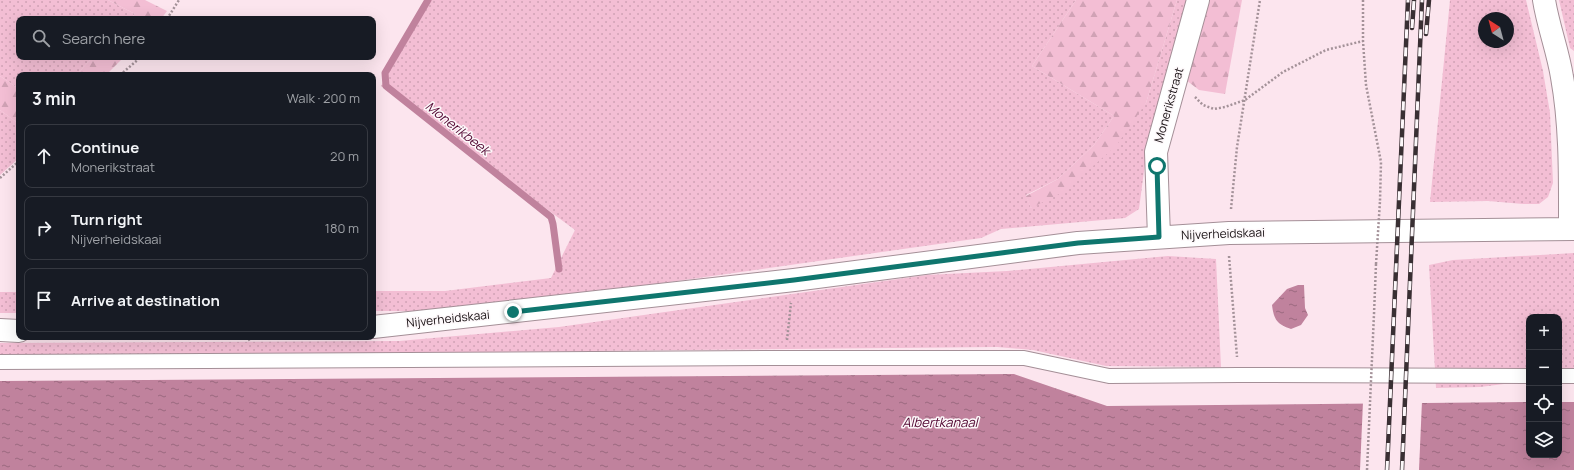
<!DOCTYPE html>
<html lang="en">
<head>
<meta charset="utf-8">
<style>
	body { margin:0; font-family:Manrope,sans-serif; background:#242831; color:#f1f3f6 }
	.controls { position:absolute; right:12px; bottom:12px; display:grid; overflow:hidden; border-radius:8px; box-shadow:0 4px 16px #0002 }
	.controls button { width:36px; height:36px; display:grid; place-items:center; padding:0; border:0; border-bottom:1px solid #363941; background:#171b24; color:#f1f3f6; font:20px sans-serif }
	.compass { position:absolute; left:1478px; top:12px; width:36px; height:36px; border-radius:50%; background:#171b24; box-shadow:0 4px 16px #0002; rotate:324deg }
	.stop { position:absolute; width:12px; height:12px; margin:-9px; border:3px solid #0f766e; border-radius:50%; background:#fff }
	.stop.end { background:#0f766e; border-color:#fff; box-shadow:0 1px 4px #0008 }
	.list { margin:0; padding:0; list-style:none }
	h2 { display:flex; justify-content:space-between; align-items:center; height:52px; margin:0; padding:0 16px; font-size:17px }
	h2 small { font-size:13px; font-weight:400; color:#9ea1a6 }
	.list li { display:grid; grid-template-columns:26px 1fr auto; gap:12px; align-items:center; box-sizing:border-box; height:64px; margin:0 8px 8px; padding:0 8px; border:1px solid #363941; border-radius:8px }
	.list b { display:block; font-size:15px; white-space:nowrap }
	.list p { margin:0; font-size:13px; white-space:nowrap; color:#9ea1a6 }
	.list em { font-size:13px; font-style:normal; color:#9ea1a6 }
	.icon { flex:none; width:22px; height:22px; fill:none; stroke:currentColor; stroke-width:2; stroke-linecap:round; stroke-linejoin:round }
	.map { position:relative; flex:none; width:1574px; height:470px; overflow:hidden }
	.search { position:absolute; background:#171b24; box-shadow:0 4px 16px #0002; left:16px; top:16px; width:360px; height:44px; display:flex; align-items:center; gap:10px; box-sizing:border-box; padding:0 14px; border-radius:8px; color:#9ea1a6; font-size:15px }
	.panel { position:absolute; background:#171b24; box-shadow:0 4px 16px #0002; left:16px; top:72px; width:360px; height:268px; border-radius:8px }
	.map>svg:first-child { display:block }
	.grass { fill:url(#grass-dots); fill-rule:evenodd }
	.forest { fill:url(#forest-firs) }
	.water { fill:url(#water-ripples) }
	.pier { fill:#fce5ee }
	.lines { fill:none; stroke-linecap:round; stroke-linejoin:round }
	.stream { stroke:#c0829d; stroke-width:7 }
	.lane-casing { stroke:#a48f97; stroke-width:16 }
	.street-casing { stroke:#a48f97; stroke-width:24 }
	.path { stroke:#a49299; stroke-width:2.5; stroke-dasharray:2 2; stroke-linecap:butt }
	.lane { stroke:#fff; stroke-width:14 }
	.street { stroke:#fff; stroke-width:22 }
	.rail-casing { stroke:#392f33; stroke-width:4.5 }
	.rail { stroke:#fdf8fa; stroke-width:3; stroke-dasharray:9; stroke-linecap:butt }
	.path-bridge { stroke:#a49299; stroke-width:2.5; stroke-dasharray:2 2; stroke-linecap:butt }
	.route { stroke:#0f766e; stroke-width:5 }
	.labels { text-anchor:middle; stroke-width:3; stroke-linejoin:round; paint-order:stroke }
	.street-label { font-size:12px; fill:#170f12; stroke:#fdf8fa }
	.water-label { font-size:13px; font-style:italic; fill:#520732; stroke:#fdf8fa }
</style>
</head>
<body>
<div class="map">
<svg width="1574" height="470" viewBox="0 0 1574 470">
	<defs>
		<pattern id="grass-dots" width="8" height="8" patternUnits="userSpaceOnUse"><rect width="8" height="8" fill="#f3bed4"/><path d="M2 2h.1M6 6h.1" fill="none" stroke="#d0a2b5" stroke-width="1.8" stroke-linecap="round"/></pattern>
		<pattern id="forest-firs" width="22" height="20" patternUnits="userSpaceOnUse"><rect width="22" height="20" fill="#f3bed4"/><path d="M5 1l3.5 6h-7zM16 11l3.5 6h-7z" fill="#d0a2b5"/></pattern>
		<pattern id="water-ripples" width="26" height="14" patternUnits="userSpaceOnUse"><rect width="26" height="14" fill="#c0829d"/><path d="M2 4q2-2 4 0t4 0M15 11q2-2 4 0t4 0" fill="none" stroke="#9b697f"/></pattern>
	</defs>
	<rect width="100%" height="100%" fill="#fce5ee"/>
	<path class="grass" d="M0,0H108L135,14L130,19H19V57H93L76,75H19V89L0,76Z
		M431,0H1076L1032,66L1114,116L1094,145L1058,179L1026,195L1031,208L1146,103L1177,0H1188L1146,156L1139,209L1125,218L1001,229L981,238L634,287L434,311H373V291H445L551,278L575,230L381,86Z
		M1450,0H1526L1543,71L1550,113L1553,183L1548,197L1539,204H1523L1488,201L1430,202ZM1484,18H1508V42H1484Z
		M1559,0H1574V51L1570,48Z
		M0,110L19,124V158L0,175Z
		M1574,253V376L1559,378V317H1529V381L1480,387L1436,388L1429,265L1453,260Z
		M1168,256L1216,259L1221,367L1106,366L1033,350L997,347L289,354H0V343L399,341L559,327L927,275L1007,271Z
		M0,292H19V313H0Z"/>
	<path class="forest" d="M108,0H145L167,11L161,19H130L135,14Z
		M1076,0H1177L1146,103L1116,146L1063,192L1031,208L1026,196L1058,179L1094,145L1114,116L1032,66Z
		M1210,0H1242L1225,94L1199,90L1186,80Z
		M93,57H124L106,75H76Z
		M0,76L19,89V124L0,110Z"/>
	<path class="water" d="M1298,285H1304L1305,308L1308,315L1301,325L1291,329C1277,324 1274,320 1272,305L1287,289Z
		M1014,374L1107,406L1529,402V455H1559V402H1574V470H0V381Z"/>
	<path class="pier" d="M1422,401L1419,470H1360L1363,402Z"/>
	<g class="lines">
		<path class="stream" d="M428,0L385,73L386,86L551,217L553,224L559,269"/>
		<defs>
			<path id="lane" d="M0,362L784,358H1024L1109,376L1239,375L1529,376
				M1559,376H1574"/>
			<path id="street" d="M1544,0C1548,26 1558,51 1562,77C1571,127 1570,179 1570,229
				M1159,237L1156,152L1198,0
				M373,327L794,280L1078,243L1229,233L1574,229
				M0,330L19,331"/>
		</defs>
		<use href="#lane" class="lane-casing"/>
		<use href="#street" class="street-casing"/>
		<path class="path" d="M1363,0V41L1366,85L1381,162L1380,201
			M167,19L179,0
			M120,75L141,57
			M1195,97L1203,105L1214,109L1225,107L1245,100L1283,72L1326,50L1363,41
			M0,178L19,161
			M1231,209L1237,147L1260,0
			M1229,256L1237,357
			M1374,314L1376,264
			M248,340L257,337
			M787,340L791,303"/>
		<use href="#lane" class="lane"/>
		<use href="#street" class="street"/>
		<defs>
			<path id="rail" d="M1412,28L1414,0
				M1426,34L1429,0
				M1387,470L1408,0
				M1402,470L1422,0"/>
		</defs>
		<use href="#rail" class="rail-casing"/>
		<use href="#rail" class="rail"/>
		<path class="path-bridge" d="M1376,264L1380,201
			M1367,470L1374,314"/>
	</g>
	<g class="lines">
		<path class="route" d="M513,312L794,280L1078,243L1159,237L1157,166"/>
	</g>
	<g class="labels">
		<g class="street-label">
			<text transform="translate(1169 105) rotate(-74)" y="4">Monerikstraat</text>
			<text transform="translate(1223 234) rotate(-2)" y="4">Nijverheidskaai</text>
			<text transform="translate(448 319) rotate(-6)" y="4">Nijverheidskaai</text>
		</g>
		<g class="water-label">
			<text transform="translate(458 128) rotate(38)" y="5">Monerikbeek</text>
			<text x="940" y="427">Albertkanaal</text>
		</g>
	</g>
</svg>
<div class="controls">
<button>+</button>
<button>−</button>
<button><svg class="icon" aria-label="locate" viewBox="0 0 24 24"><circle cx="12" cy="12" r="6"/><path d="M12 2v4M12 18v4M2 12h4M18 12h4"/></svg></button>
<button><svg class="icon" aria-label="layers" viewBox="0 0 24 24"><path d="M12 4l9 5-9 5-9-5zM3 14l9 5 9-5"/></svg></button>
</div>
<svg class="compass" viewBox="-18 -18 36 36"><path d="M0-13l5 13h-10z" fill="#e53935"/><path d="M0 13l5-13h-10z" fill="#9ea1a6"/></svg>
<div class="stop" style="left:1157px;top:166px"></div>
<div class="stop end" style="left:513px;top:312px"></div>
<div class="search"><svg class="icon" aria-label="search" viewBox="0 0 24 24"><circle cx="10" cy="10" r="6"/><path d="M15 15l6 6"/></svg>Search here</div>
<section class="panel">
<h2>3 min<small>Walk · 200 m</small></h2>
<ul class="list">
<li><svg class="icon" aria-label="ahead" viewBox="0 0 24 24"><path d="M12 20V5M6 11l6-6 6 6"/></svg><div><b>Continue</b><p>Monerikstraat</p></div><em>20 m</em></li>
<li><svg class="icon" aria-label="right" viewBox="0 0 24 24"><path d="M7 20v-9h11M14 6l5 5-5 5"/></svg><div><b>Turn right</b><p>Nijverheidskaai</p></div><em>180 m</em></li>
<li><svg class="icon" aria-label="arrive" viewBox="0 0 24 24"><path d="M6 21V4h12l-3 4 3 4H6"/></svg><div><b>Arrive at destination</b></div></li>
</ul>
</section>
</div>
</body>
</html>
